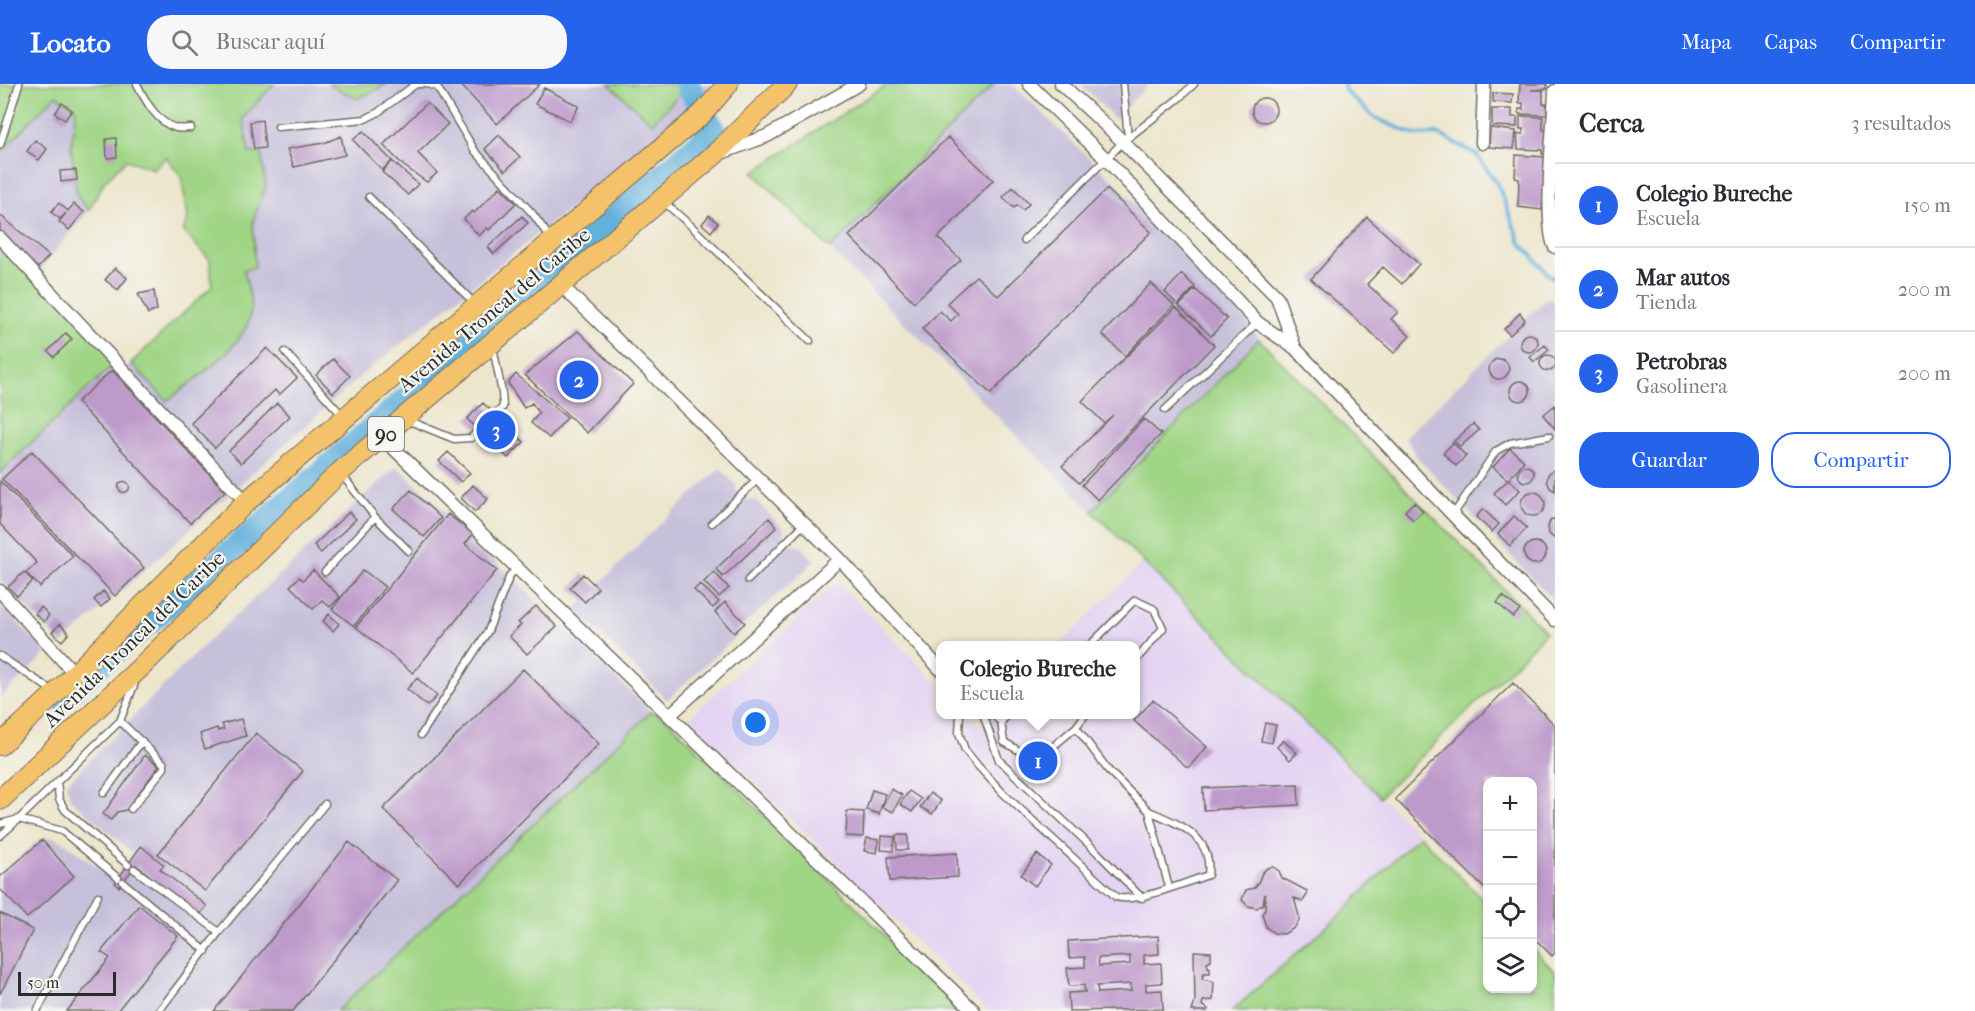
<!DOCTYPE html>
<html lang="es">
<head>
<meta charset="utf-8">
<style>
	body { margin:0; font-family:"IM FELL French Canon",serif; background:#f7f7f7; color:#2b2b33 }
	.controls { position:absolute; right:18px; bottom:18px; display:grid; overflow:hidden; border-radius:12px; box-shadow:0 3px 9px #0003 }
	.controls button { width:54px; height:54px; display:grid; place-items:center; padding:0; border:0; border-bottom:2px solid #e1e1e2; background:#fff; color:#2b2b33; font:30px sans-serif }
	.scale { position:absolute; left:18px; bottom:15px; width:98px; box-sizing:border-box; padding-left:6px; border:3px solid #2b2b2b; border-top:0; font-size:16px; line-height:21px; white-space:nowrap; color:#2b2b2b; -webkit-text-stroke:4px #f6f6f2; paint-order:stroke }
	.you { position:absolute; left:756px; top:639px; width:21px; height:21px; margin:-15px; border:4px solid #fff; border-radius:50%; background:#1a73e8; box-shadow:0 0 0 9px #1a73e833 }
	.badge { display:grid; place-items:center; width:39px; height:39px; border-radius:50%; background:#2563eb; color:#fff; font-size:20px; font-weight:700 }
	.pin { position:absolute; translate:-50% -50%; border:3px solid #fff; box-shadow:0 2px 6px #0006 }
	.popup { position:absolute; left:936px; top:557px; width:204px; height:78px; box-sizing:border-box; display:grid; place-content:center; border-radius:12px; background:#fff; filter:drop-shadow(0 2px 4px #0005); font-size:20px; white-space:nowrap; color:#7c7c81 }
	.popup b { font-size:22px; color:#2b2b33 }
	.popup::after { content:''; position:absolute; left:50%; top:100%; margin-left:-12px; border:12px solid transparent; border-top-color:#fff }
	.list { margin:0; padding:0; list-style:none }
	h2 { display:flex; justify-content:space-between; align-items:center; height:78px; margin:0; padding:0 24px; font-size:26px }
	h2 small { font-size:20px; font-weight:400; color:#7c7c81 }
	.list li { display:grid; grid-template-columns:39px 1fr auto; gap:18px; align-items:center; box-sizing:border-box; height:84px; padding:0 24px; border-top:2px solid #e1e1e2 }
	.list b { display:block; font-size:22px; white-space:nowrap }
	.list p { margin:0; font-size:20px; white-space:nowrap; color:#7c7c81 }
	.list em { font-size:20px; font-style:normal; color:#7c7c81 }
	.actions { display:flex; gap:12px; padding:18px 24px }
	.actions a { flex:1; padding:14px 0; border:2px solid #2563eb; border-radius:24px; text-align:center; font-size:21px; color:#2563eb }
	.actions .main { background:#2563eb; color:#fff }
	.icon { flex:none; width:33px; height:33px; fill:none; stroke:currentColor; stroke-width:2; stroke-linecap:round; stroke-linejoin:round }
	.map { position:relative; flex:none; width:1555px; height:927px; overflow:hidden }
	header { display:flex; align-items:center; gap:36px; box-sizing:border-box; height:84px; padding:0 30px; background:#2563eb; color:#fff }
	header strong { font-size:28px }
	nav { display:flex; gap:33px; margin-inline-start:auto; font-size:21px }
	.search { width:420px; height:54px; background:#f7f7f7; display:flex; align-items:center; gap:15px; box-sizing:border-box; padding:0 21px; border-radius:24px; color:#7c7c81; font-size:22px }
	main { display:flex }
	aside { flex:1; background:#fff }
	.map>svg:first-child { display:block }
	.built { fill:#e4d3f2 }
	.industrial { fill:#c6c0da }
	.green { fill:#a0d586; stroke:#668058; stroke-width:1.5 }
	.lines { fill:none; stroke-linecap:round; stroke-linejoin:round }
	.stream { stroke:#62b0dc; stroke-width:4 }
	.river { stroke:#62b0dc; stroke-width:24 }
	.building { fill:#be9acb; fill-rule:evenodd }
	.service-casing { stroke:#6f6c64; stroke-width:9 }
	.minor-casing { stroke:#6f6c64; stroke-width:15 }
	.trunk-casing { stroke:#6f6c64; stroke-width:22 }
	.service { stroke:#fff; stroke-width:6 }
	.minor { stroke:#fff; stroke-width:12 }
	.trunk { stroke:#f3c26a; stroke-width:20 }
	.labels { text-anchor:middle; stroke-width:4.5; stroke-linejoin:round; paint-order:stroke }
	.shield { fill:#f6f6f2; stroke:#686867; stroke-width:1.5 }
	.shield-label { font-size:20px; font-weight:bold; fill:#2b2b2b }
	.street-label { font-size:21px; fill:#2b2b2b; stroke:#f6f6f2 }
</style>
</head>
<body>
<header>
<strong>Locato</strong>
<div class="search"><svg class="icon" aria-label="search" viewBox="0 0 24 24"><circle cx="10" cy="10" r="6"/><path d="M15 15l6 6"/></svg>Buscar aquí</div>
<nav><a>Mapa</a><a>Capas</a><a>Compartir</a></nav>
</header>
<main>
<div class="map">
<svg width="1555" height="927" viewBox="0 0 1555 927">
	<rect width="100%" height="100%" fill="#f6f6f2"/>
	<filter id="ink" filterUnits="userSpaceOnUse"><feTurbulence type="fractalNoise" baseFrequency=".0167" numOctaves="2"/><feDisplacementMap in="SourceGraphic" scale="12" xChannelSelector="R" yChannelSelector="G"/><feConvolveMatrix kernelMatrix="1 2 1 2 8 2 1 2 1" color-interpolation-filters="sRGB"/></filter>
	<filter id="wash" filterUnits="userSpaceOnUse"><feTurbulence type="fractalNoise" baseFrequency=".008" numOctaves="4" result="noise"/><feDisplacementMap in="SourceGraphic" scale="24" xChannelSelector="R" yChannelSelector="G"/><feGaussianBlur stdDeviation="1.35" result="paint"/><feColorMatrix in="noise" values="0 0 0 0 0 0 0 0 0 0 0 0 0 0 0 0 0 1.4 0 .05"/><feComposite in="paint" operator="in"/></filter>
	<g filter="url(#wash)">
		<rect width="100%" height="100%" fill="#ede6cd"/>
		<path class="built" d="M1144,477L1419,751L1344,827L1232,927H988L689,634L837,498L940,602V630L969,631L980,641L990,631L1136,630V562L1059,561Z"/>
		<path class="industrial" d="M274,0H328L358,15L387,0H609L652,38L684,6L685,0H711L705,8L663,50L363,290L62,560L0,496V389L117,277L126,284L131,279L167,317L251,224L244,186L255,183L253,137L266,103L260,69L249,70L243,34Z
			M994,0H1012L1112,96L1245,235L1259,255L1092,427L830,165Z
			M1081,0H1149L1115,35Z
			M56,11L76,25L71,63L77,112L89,126L40,186L0,149V69Z
			M1548,213L1555,219V518L1416,372L1405,353Z
			M397,382L651,628L336,927H0V790L37,758L42,755L52,753L64,758L114,795L133,769L70,715L66,700L204,561Z
			M720,384L736,401V408L746,416H755L784,445L783,454L793,462H801L815,477L737,547L738,551L667,616L575,525L642,457Z
			M0,520L47,569L0,614Z"/>
		<path class="green" d="M0,0H274L243,34L249,69H261L266,103L253,137L255,183L244,186C246,198 251,211 251,223C251,261 194,295 167,317L131,279L212,202L210,176L183,147L188,134L181,92L166,73L154,85L126,76L105,97L89,126L77,112L71,63L76,25L56,11L0,69Z
			M328,0H387L358,15Z
			M609,0H685L684,6L652,39Z
			M888,0H994L830,165L753,88Z
			M0,149L40,186L89,248L117,277L0,389Z
			M1259,255L1546,548L1509,587L1380,713L1092,427Z
			M651,628L666,634L961,927H337Z
			M1419,751L1487,820L1488,904H1532L1533,865L1555,888V927H1232L1344,827Z"/>
		<g class="lines">
			<path class="stream" d="M1344,0L1345,7L1375,34L1415,51L1438,50L1476,70L1498,101L1520,158L1549,191L1555,195"/>
			<path class="river" d="M687,0L697,17
				M61,615L714,46L710,39"/>
		</g>
		<g id="blocks">
			<path class="building" d="M460,0H540L497,40Z
				M1520,0H1547V5L1531,6H1543V20H1547V31L1519,30V25H1523V19H1519Z
				M544,4L579,22L570,37L535,20Z
				M1493,9L1513,10L1512,19L1493,18Z
				M1252 26a12 12 0 1 1 24 0a12 12 0 1 1-24 0Z
				M62,19L72,26L65,36L55,29Z
				M427,19L448,40L418,69L437,89L427,98L404,82L383,61Z
				M1492,25H1512V33H1517V43L1492,42Z
				M1520,32L1543,33V46L1547,47V70H1542V66L1518,65L1517,50H1523V45H1520Z
				M262,36L265,64L254,65L250,38Z
				M1490,44L1516,47L1514,65L1489,63Z
				M363,47L392,77L382,86L353,56Z
				M499,51L520,73L505,87L485,65Z
				M341,52L345,71L294,83L287,65L324,59Z
				M948,53L993,96L938,154L961,176L914,218L849,152Z
				M116,54L117,73L107,74L106,55Z
				M35,56L47,65L39,76L27,67Z
				M1516,71L1545,73L1542,126L1518,123L1519,95L1515,94Z
				M392,77L418,100L408,111L382,88Z
				M76,86L77,96L61,98L60,87Z
				M500,103L516,119L489,146L487,144L479,152L464,135L472,127L474,129Z
				M1013,103L1029,120L1023,126L1017,121L1014,124L1003,113Z
				M1107,105L1151,148L1042,255L991,310L922,245L940,227L951,237L958,230L947,219L976,192L998,212Z
				M59,119L68,127L74,120L84,128L69,146L59,138L66,129L60,135L51,128Z
				M0,131L49,172L38,184L0,147Z
				M709,131L718,139L711,148L702,140Z
				M522,132L528,139L494,170L488,163Z
				M1367,133L1419,180L1402,200L1383,183L1367,200L1398,228L1391,235L1410,252L1394,269L1311,195Z
				M115,184L127,194L118,206L105,196Z
				M1182,190L1195,203L1178,221L1165,208Z
				M1151,199L1174,221L1125,272L1102,250Z
				M1195,205L1227,235L1211,252L1179,222Z
				M154,207L157,226L148,230L138,210Z
				M1176,223L1214,261L1079,399L1062,382L1113,331L1104,339L1082,317Z
				M1520,229L1525,236L1510,251L1504,245Z
				M578,247L633,300L587,349L525,291Z
				M66,249L72,255L54,273L48,267Z
				M1520 259a9 9 0 1 1 18 0a9 9 0 1 1-18 0Z
				M1545,261L1549,266L1534,278L1530,273Z
				M267,264L297,294L279,311L275,306L215,364L191,339Z
				M1540 279a8 8 0 1 1 16 0a8 8 0 1 1-16 0Z
				M1489 285a10 10 0 1 1 20 0a10 10 0 1 1-20 0Z
				M333,275L350,292L333,309L316,291Z
				M112,286L225,407L190,439L77,318Z
				M516,290L567,334L549,354L531,339L539,329L532,319L524,324L508,299Z
				M1510 307a10 10 0 1 1 20 0a10 10 0 1 1-20 0Z
				M277,319L290,332L241,379L229,367Z
				M483,319L524,358L508,374L467,335Z
				M1555,321V345L1543,331Z
				M1144,335L1161,350L1098,416L1082,401Z
				M1473,340L1479,346L1460,363L1454,357Z
				M1453,359L1466,372L1456,382L1443,369Z
				M1510,364L1524,377L1509,395L1520,406L1505,421L1494,409L1509,395H1507L1493,383Z
				M32,367L144,484L115,512L2,395Z
				M448,368L470,389L461,398L439,377Z
				M1518 390a8 8 0 1 1 16 0a8 8 0 1 1-16 0Z
				M1555,385V407L1550,404L1547,397L1548,390Z
				M0,397L73,472L40,503L26,489L37,479L0,440Z
				M118.5 403a5.5 5.5 0 1 1 11 0a5.5 5.5 0 1 1-11 0Z
				M473,401L488,415L475,428L461,414Z
				M411,406L441,434L424,453L393,425Z
				M1521 420a12 12 0 1 1 24 0a12 12 0 1 1-24 0Z
				M1414,418L1423,427L1413,436L1405,427Z
				M1483,425L1499,440L1492,448L1476,433Z
				M349,428L356,435L321,469L314,461Z
				M448,430L473,450L465,460L497,486L413,589L356,543Z
				M1514,432L1527,444L1510,462L1498,450Z
				M769,434L777,443L723,493L716,485Z
				M1555,434V455L1549,450L1548,443L1550,437Z
				M1524 469a11 11 0 1 1 22 0a11 11 0 1 1-22 0Z
				M313,486L340,513L330,523L322,516L313,525L290,502L299,493L303,496Z
				M363,486L385,503L354,542L332,525Z
				M24,488L33,497L17,512L8,503Z
				M714,488L729,504L719,513L704,498Z
				M583,490L598,504L585,518L570,504Z
				M700,500L719,518L713,524L694,506Z
				M103,507L110,515L101,523L94,516Z
				M1503,512L1520,526L1513,533L1497,519Z
				M725,518L745,539L734,549L715,528Z
				M536,522L557,543L527,570L509,552L521,541L518,539Z
				M41,523L49,531L44,538L35,530Z
				M329,530L339,540L333,547L323,537Z
				M60,540L69,549L62,557L52,548Z
				M523,585L599,660L459,800L383,725Z
				M417,594L437,612L427,622L407,605Z
				M1513,599L1555,641V869L1552,872L1533,853V698H1488V808L1395,715Z
				M1153,616L1207,663L1188,684L1134,637Z
				M241,635L246,652L205,665L200,650L217,644L218,647L224,645L222,640Z
				M1265,639L1276,641L1272,659L1261,657Z
				M256,649L303,687L205,807L158,770Z
				M1283,656L1297,669L1290,676L1277,663Z
				M145,671L159,682L126,726L117,728L111,736L103,730Z
				M1298,700L1299,721L1204,726L1203,704Z
				M891,705L902,711L893,728L882,723Z
				M872,706L885,710L879,730L866,726Z
				M909,707L921,715L912,728L900,720Z
				M930,709L941,717L932,730L920,723Z
				M847,727L864,728L863,753L846,752Z
				M896,751H908V766H897Z
				M882,752L895,753L893,767L881,766Z
				M867,754L879,756L877,769L864,767Z
				M42,756L74,792L27,834L0,805V793Z
				M349,758L397,796L293,927H214Z
				M141,762L164,781L160,785L207,822L199,831L136,781L119,803L115,799Z
				M957,769L958,793L890,797L888,773Z
				M1037,770L1051,781L1035,802L1021,791Z
				M1273,783L1279,787L1282,794L1307,807V811L1303,817L1294,814L1299,832V837L1294,844L1284,850L1274,849L1266,843L1262,830L1265,825V810L1263,820L1257,824L1248,822L1242,816L1246,806L1254,804L1258,799L1262,789L1267,784Z
				M139,821L178,852L117,927H67L110,874L101,868Z
				M0,829L33,846L0,910Z
				M1158,852L1159,870L1144,871V880L1161,879L1162,899L1146,900V907L1162,906L1163,925L1069,927L1068,909L1085,908L1084,901L1069,902L1067,884L1085,883V873L1069,874L1068,857ZM1130,872V880L1099,882L1098,874ZM1131,900V907L1098,909L1097,902Z
				M1194,867L1211,868V876L1207,878L1208,883L1210,884V889H1204L1202,895L1214,898L1213,916L1203,917L1202,921L1208,925L1207,927H1192L1195,918Z"/>
		</g>
	</g>
	<g filter="url(#ink)">
		<use href="#blocks" fill-opacity="0" stroke="#6f6c64" stroke-width="1.5"/>
		<g class="lines">
			<defs>
				<path id="service" d="M137,0C145,16 157,39 176,44C180,45 186,44 191,44
					M427,0L437,3L475,67L532,129L551,155
					M1123,0L1128,54
					M278,43L365,35L377,29L416,0H421
					M0,61L19,0
					M369,113L474,219
					M664,118L690,141L810,257
					M1024,156L1123,58L1178,15L1194,0
					M285,268L342,331
					M1165,326L1257,239
					M407,336L454,355L471,354L503,323L502,309L493,263
					M342,391L375,433L409,467
					M1453,431L1496,367L1510,359L1549,352
					M712,439L758,395
					M325,488L375,433
					M748,496L804,440
					M1089,562L1135,516L1154,525L1163,544L1136,576
					M0,572L53,607
					M960,630L959,649L965,666L978,682L1004,710L1116,813C1136,820 1186,798 1208,791C1213,752 1179,740 1149,727
					M983,630L999,676L1097,768L1142,814
					M992,630L1001,638L1004,658L1032,674L1049,666L1076,643L1108,686L1149,727L1169,804
					M120,637L164,680V684L131,725
					M1001,638L1009,630
					M1076,643L1086,630
					M421,651L488,547L510,491L518,484
					M104,709L142,657
					M0,740L19,735L57,698
					M0,752L19,735L62,747L118,794
					M128,781L65,726L59,715L57,698L120,637L135,599
					M134,785L219,848
					M123,798L206,867
					M37,927L98,812
					M159,927L219,848L325,720"/>
				<path id="minor" d="M1029,0L1106,75L1258,239L1295,264L1453,431L1555,536
					M1061,0L1113,48L1277,213L1295,264
					M1555,7C1554,35 1543,145 1555,163
					M1482,59L1484,0
					M721,69L767,52L859,0
					M0,154L246,418
					M561,201L840,475L940,585
					M382,353L974,927
					M0,507L75,590
					M670,631L840,475"/>
				<path id="trunk" d="M0,661L56,609L246,418L703,29L728,0
					M0,716L143,581L340,388L714,71L787,0"/>
			</defs>
			<use href="#service" class="service-casing"/>
			<use href="#minor" class="minor-casing"/>
			<use href="#trunk" class="trunk-casing"/>
			<use href="#service" class="service"/>
			<use href="#minor" class="minor"/>
			<use href="#trunk" class="trunk"/>
		</g>
	</g>
	<g class="labels">
		<rect class="shield" x="368" y="333" width="36" height="34" rx="4.5"/>
		<g class="shield-label">
			<text x="386" y="357">90</text>
		</g>
		<g class="street-label">
			<text transform="translate(494 226) rotate(-40)" y="7">Avenida Troncal del Caribe</text>
			<text transform="translate(134 555) rotate(-44)" y="7">Avenida Troncal del Caribe</text>
		</g>
	</g>
</svg>
<div class="controls">
<button>+</button>
<button>−</button>
<button><svg class="icon" aria-label="locate" viewBox="0 0 24 24"><circle cx="12" cy="12" r="6"/><path d="M12 2v4M12 18v4M2 12h4M18 12h4"/></svg></button>
<button><svg class="icon" aria-label="layers" viewBox="0 0 24 24"><path d="M12 4l9 5-9 5-9-5zM3 14l9 5 9-5"/></svg></button>
</div>
<div class="scale">50 m</div>
<div class="you"></div>
<div class="pin badge" style="left:1038px;top:677px">1</div>
<div class="popup"><b>Colegio Bureche</b>Escuela</div>
<div class="pin badge" style="left:579px;top:296px">2</div>
<div class="pin badge" style="left:496px;top:346px">3</div>
</div>
<aside>
<h2>Cerca<small>3 resultados</small></h2>
<ul class="list">
<li><span class="badge">1</span><div><b>Colegio Bureche</b><p>Escuela</p></div><em>150 m</em></li>
<li><span class="badge">2</span><div><b>Mar autos</b><p>Tienda</p></div><em>200 m</em></li>
<li><span class="badge">3</span><div><b>Petrobras</b><p>Gasolinera</p></div><em>200 m</em></li>
</ul>
<div class="actions"><a class="main">Guardar</a><a>Compartir</a></div>
</aside>
</main>
</body>
</html>
